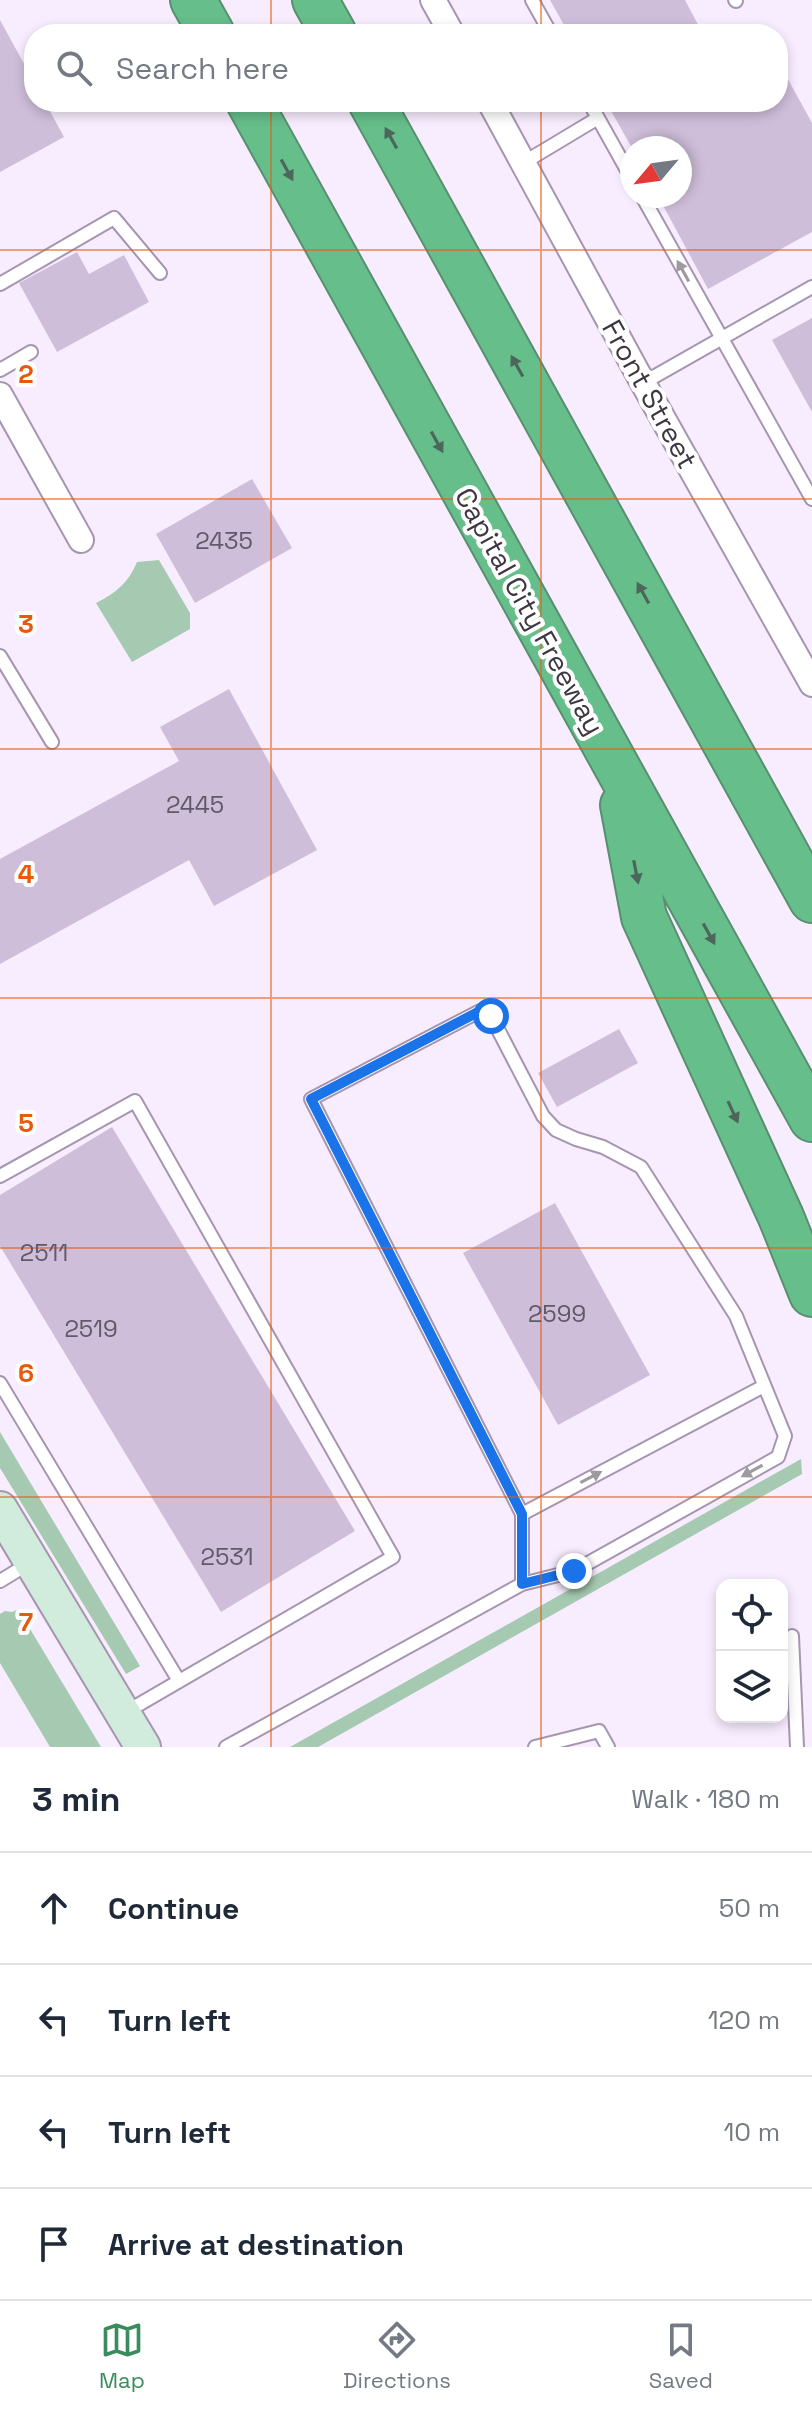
<!DOCTYPE html>
<html lang="en">
<head>
<meta charset="utf-8">
<style>
	body { margin:0; font-family:"Space Grotesk",sans-serif; background:#f2f2f3; color:#1f2937 }
	.controls { position:absolute; right:24px; bottom:24px; display:grid; overflow:hidden; border-radius:16px; box-shadow:0 4px 12px #0003 }
	.controls button { width:72px; height:72px; display:grid; place-items:center; padding:0; border:0; border-bottom:2px solid #e0e1e3; background:#fff; color:#1f2937; font:40px sans-serif }
	.compass { position:absolute; left:620px; top:136px; width:72px; height:72px; border-radius:50%; background:#fff; box-shadow:0 4px 12px #0003; rotate:241deg }
	.stop { position:absolute; width:24px; height:24px; margin:-18px; border:6px solid #1a73e8; border-radius:50%; background:#fff }
	.stop.end { background:#1a73e8; border-color:#fff; box-shadow:0 2px 8px #0008 }
	.list { margin:0; padding:0; list-style:none }
	h2 { display:flex; justify-content:space-between; align-items:center; height:104px; margin:0; padding:0 32px; font-size:34px }
	h2 small { font-size:26px; font-weight:400; color:#747a83 }
	.list li { display:grid; grid-template-columns:52px 1fr auto; gap:24px; align-items:center; box-sizing:border-box; height:112px; padding:0 32px; border-top:2px solid #e0e1e3 }
	.list b { display:block; font-size:30px; white-space:nowrap }
	.list em { font-size:26px; font-style:normal; color:#747a83 }
	.icon { flex:none; width:44px; height:44px; fill:none; stroke:currentColor; stroke-width:2; stroke-linecap:round; stroke-linejoin:round }
	.map { position:relative; flex:none; width:812px; height:1747px; overflow:hidden }
	.search { position:absolute; background:#fff; box-shadow:0 4px 12px #0003; left:24px; right:24px; top:24px; height:88px; display:flex; align-items:center; gap:20px; box-sizing:border-box; padding:0 28px; border-radius:32px; color:#747a83; font-size:30px }
	.sheet { height:552px; background:#fff }
	nav { display:flex; justify-content:space-around; align-items:center; box-sizing:border-box; height:112px; border-top:2px solid #e0e1e3; background:#fff; font-size:22px; color:#747a83 }
	nav a { display:grid; justify-items:center; gap:4px }
	nav .on { color:#3a8c5e }
	.map>svg:first-child { display:block }
	.green { fill:#a5c9b1 }
	.building { fill:#cfbeda }
	.lines { fill:none; stroke-linecap:round; stroke-linejoin:round }
	.lane-casing { stroke:#a695b0; stroke-width:16 }
	.street-casing { stroke:#a695b0; stroke-width:28 }
	.secondary-casing { stroke:#a695b0; stroke-width:38 }
	.highway-casing { stroke:#588f71; stroke-width:48 }
	.lane { stroke:#fff; stroke-width:12 }
	.street { stroke:#fff; stroke-width:24 }
	.secondary { stroke:#d1ecdc; stroke-width:34 }
	.highway { stroke:#66be8a; stroke-width:44 }
	.oneway { fill:#4c665b }
	.oneway2 { fill:#9e9ba0 }
	.route { stroke:#1a73e8; stroke-width:10 }
	.grid { fill:none; stroke:#e8590c; stroke-width:2; stroke-opacity:0.55 }
	.labels { text-anchor:middle; stroke-width:8; stroke-linejoin:round; paint-order:stroke }
	.number-label { font-size:24px; fill:#625968 }
	.street-label { font-size:28px; fill:#3e3742; stroke:#fff }
	.grid-label { font-size:26px; text-anchor:middle; font-weight:bold; fill:#e8590c; stroke:#fff; stroke-width:8; stroke-linejoin:round; paint-order:stroke }
</style>
</head>
<body>
<div class="map">
<svg width="812" height="1747" viewBox="0 0 812 1747">
	<rect width="100%" height="100%" fill="#f8edfe"/>
	<path class="green" d="M159,560L190,613V629L132,662L96,603C116,593 129,582 137,562Z
		M0,1432L140,1666L126,1674L0,1468Z
		M801,1459L802,1474L318,1747H290Z
		M18,1609L101,1747H50L0,1663V1614L5,1611L12,1612Z"/>
	<path class="building" d="M550,0H685L703,34H569Z
		M0,20L34,82V102H45L64,137L0,172Z
		M778,61L812,123V232L708,289L658,196H680V148H632L606,102H778Z
		M77,252L89,274L124,255L149,302L57,352L19,283Z
		M812,318V412L772,340Z
		M252,479L292,548L195,603L156,534Z
		M229,689L317,850L214,906L189,860L0,964V859L179,761L160,727Z
		M619,1029L638,1063L557,1107L538,1073Z
		M112,1127L355,1531L221,1612L0,1246V1195Z
		M555,1203L650,1375L558,1425L463,1253Z"/>
	<g class="lines">
		<defs>
			<path id="lane" d="M532,0L551,34
				M735,0L736,1
				M589,102L632,179
				M523,163L598,118
				M642,196L812,499
				M0,284L114,218L160,273
				M0,370L31,352
				M643,383L812,287
				M0,656L52,742
				M0,1176L135,1101L393,1557L126,1712
				M0,1383L179,1681
				M522,1514L764,1386
				M0,1581L28,1564
				M792,1636L797,1747
				M226,1747L522,1584V1514L311,1099L480,1011L491,1016L543,1116L556,1130L576,1139L603,1147L641,1167L736,1316L785,1436L778,1457L574,1571L522,1584
				M535,1747L599,1731L608,1747"/>
			<path id="street" d="M433,0L452,34
				M490,102L643,383L812,684
				M0,395L81,540"/>
			<path id="secondary" d="M0,1509L143,1747"/>
			<path id="highway" d="M193,0L212,34
				M315,0L334,34
				M249,102L812,1119
				M371,102L812,900
				M623,805L644,917L781,1217L812,1294"/>
		</defs>
		<use href="#lane" class="lane-casing"/>
		<use href="#street" class="street-casing"/>
		<use href="#secondary" class="secondary-casing"/>
		<use href="#highway" class="highway-casing"/>
		<use href="#lane" class="lane"/>
		<use href="#street" class="street"/>
		<use href="#secondary" class="secondary"/>
		<use href="#highway" class="highway"/>
	</g>
	<defs><path id="oneway-solid" d="M-6-.8H1V-3.2L6.5 0L1 3.2V.8H-6Z" transform="scale(2)"/></defs>
	<g class="oneway">
		<use href="#oneway-solid" transform="translate(391 138) rotate(-119)"/>
		<use href="#oneway-solid" transform="translate(287 170) rotate(61)"/>
		<use href="#oneway-solid" transform="translate(517 366) rotate(-119)"/>
		<use href="#oneway-solid" transform="translate(437 442) rotate(61)"/>
		<use href="#oneway-solid" transform="translate(643 593) rotate(-119)"/>
		<use href="#oneway-solid" transform="translate(636 872) rotate(79)"/>
		<use href="#oneway-solid" transform="translate(709 934) rotate(61)"/>
		<use href="#oneway-solid" transform="translate(733 1112) rotate(65)"/>
	</g>
	<g class="oneway2">
		<use href="#oneway-solid" transform="translate(683 271) rotate(-119)"/>
		<use href="#oneway-solid" transform="translate(752 1471) rotate(151)"/>
		<use href="#oneway-solid" transform="translate(591 1477) rotate(-28)"/>
	</g>
	<g class="lines">
		<path class="route" d="M491,1016L480,1011L311,1099L522,1514V1584L574,1571"/>
	</g>
	<path class="grid" d="M271,0V34M541,0V34M271,102V1747M541,102V1747M0,250H812M0,499H812M0,749H812M0,998H812M0,1248H812M0,1497H812"/>
	<g class="labels">
		<g class="number-label">
			<text x="224" y="549">2435</text>
			<text x="195" y="813">2445</text>
			<text x="44" y="1261">2511</text>
			<text x="557" y="1322">2599</text>
			<text x="91" y="1337">2519</text>
			<text x="227" y="1565">2531</text>
		</g>
		<g class="street-label">
			<text transform="translate(650 394) rotate(61)" y="10">Front Street</text>
			<text transform="translate(530 611) rotate(61)" y="10">Capital City Freeway</text>
		</g>
	</g>
	<g class="grid-label">
		<text x="26" y="383">2</text>
		<text x="26" y="633">3</text>
		<text x="26" y="883">4</text>
		<text x="26" y="1132">5</text>
		<text x="26" y="1382">6</text>
		<text x="26" y="1631">7</text>
	</g>
</svg>
<div class="controls">
<button><svg class="icon" aria-label="locate" viewBox="0 0 24 24"><circle cx="12" cy="12" r="6"/><path d="M12 2v4M12 18v4M2 12h4M18 12h4"/></svg></button>
<button><svg class="icon" aria-label="layers" viewBox="0 0 24 24"><path d="M12 4l9 5-9 5-9-5zM3 14l9 5 9-5"/></svg></button>
</div>
<svg class="compass" viewBox="-18 -18 36 36"><path d="M0-13l5 13h-10z" fill="#e53935"/><path d="M0 13l5-13h-10z" fill="#747a83"/></svg>
<div class="stop" style="left:491px;top:1016px"></div>
<div class="stop end" style="left:574px;top:1571px"></div>
<div class="search"><svg class="icon" aria-label="search" viewBox="0 0 24 24"><circle cx="10" cy="10" r="6"/><path d="M15 15l6 6"/></svg>Search here</div>
</div>
<section class="sheet">
<h2>3 min<small>Walk · 180 m</small></h2>
<ul class="list">
<li><svg class="icon" aria-label="ahead" viewBox="0 0 24 24"><path d="M12 20V5M6 11l6-6 6 6"/></svg><div><b>Continue</b></div><em>50 m</em></li>
<li><svg class="icon" aria-label="left" viewBox="0 0 24 24"><path d="M17 20v-9H6M10 6l-5 5 5 5"/></svg><div><b>Turn left</b></div><em>120 m</em></li>
<li><svg class="icon" aria-label="left" viewBox="0 0 24 24"><path d="M17 20v-9H6M10 6l-5 5 5 5"/></svg><div><b>Turn left</b></div><em>10 m</em></li>
<li><svg class="icon" aria-label="arrive" viewBox="0 0 24 24"><path d="M6 21V4h12l-3 4 3 4H6"/></svg><div><b>Arrive at destination</b></div></li>
</ul>
</section>
<nav>
<a class="on"><svg class="icon" aria-label="map" viewBox="0 0 24 24"><path d="M3 6l6-2 6 2 6-2v14l-6 2-6-2-6 2zM9 4v14M15 6v14"/></svg>Map</a>
<a><svg class="icon" aria-label="directions" viewBox="0 0 24 24"><path d="M12 3l9 9-9 9-9-9zM9 14v-3h6M13 9l2 2-2 2"/></svg>Directions</a>
<a><svg class="icon" aria-label="saved" viewBox="0 0 24 24"><path d="M7 4h10v16l-5-4-5 4z"/></svg>Saved</a>
</nav>
</body>
</html>
